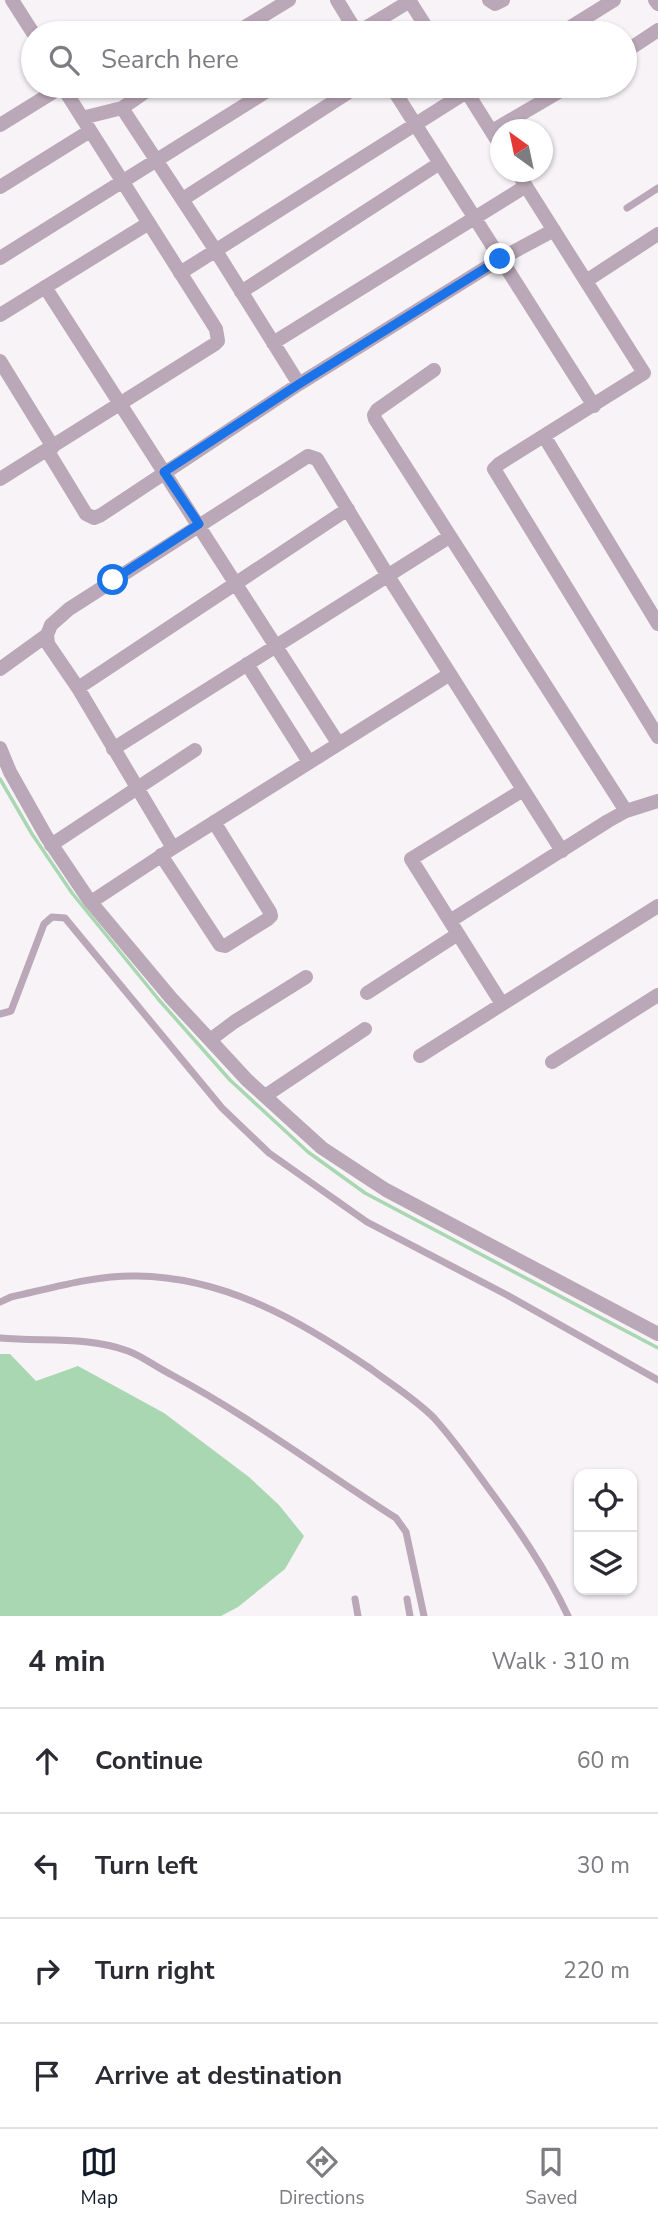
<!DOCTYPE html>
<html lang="en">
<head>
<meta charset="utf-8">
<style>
	body { margin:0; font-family:"Nunito Sans",sans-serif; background:#f7f7f7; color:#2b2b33 }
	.controls { position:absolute; right:21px; bottom:21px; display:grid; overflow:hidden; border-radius:14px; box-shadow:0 2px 5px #0004 }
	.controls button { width:63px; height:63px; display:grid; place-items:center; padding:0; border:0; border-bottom:2px solid #e1e1e2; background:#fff; color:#2b2b33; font:35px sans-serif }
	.compass { position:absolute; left:490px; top:119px; width:63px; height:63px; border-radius:50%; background:#fff; box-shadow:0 2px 5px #0004; rotate:327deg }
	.stop { position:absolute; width:21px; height:21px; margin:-16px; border:5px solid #1a73e8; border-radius:50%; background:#fff }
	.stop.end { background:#1a73e8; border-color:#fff; box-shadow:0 2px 7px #0008 }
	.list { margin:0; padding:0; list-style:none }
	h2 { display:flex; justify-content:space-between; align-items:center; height:91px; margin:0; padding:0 28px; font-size:30px }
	h2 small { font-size:23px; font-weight:400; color:#7c7c81 }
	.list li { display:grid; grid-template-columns:46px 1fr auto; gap:21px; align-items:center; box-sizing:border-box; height:105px; padding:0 28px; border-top:2px solid #e1e1e2 }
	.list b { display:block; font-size:26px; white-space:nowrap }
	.list em { font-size:23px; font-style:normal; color:#7c7c81 }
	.icon { flex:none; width:38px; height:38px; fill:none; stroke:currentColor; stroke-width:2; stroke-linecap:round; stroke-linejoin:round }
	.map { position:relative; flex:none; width:658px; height:1616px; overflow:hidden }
	.search { position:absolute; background:#fff; box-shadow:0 2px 5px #0004; left:21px; right:21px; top:21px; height:77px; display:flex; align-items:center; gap:18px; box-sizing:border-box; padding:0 24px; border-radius:38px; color:#7c7c81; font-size:26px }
	.sheet { height:511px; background:#fff }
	nav { display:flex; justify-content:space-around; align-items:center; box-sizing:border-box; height:98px; border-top:2px solid #e1e1e2; background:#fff; font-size:19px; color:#7c7c81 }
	nav a { display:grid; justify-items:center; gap:4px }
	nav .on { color:#111827 }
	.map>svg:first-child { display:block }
	.water { fill:#a9d7b2 }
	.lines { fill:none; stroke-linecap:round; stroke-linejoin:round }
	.stream { stroke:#a9d7b2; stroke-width:3.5 }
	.service { stroke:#baa7b7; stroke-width:7 }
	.minor { stroke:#baa7b7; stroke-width:14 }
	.route { stroke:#1a73e8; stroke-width:9 }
</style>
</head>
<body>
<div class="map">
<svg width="658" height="1616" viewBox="0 0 658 1616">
	<rect width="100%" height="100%" fill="#f7f3f7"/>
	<path class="water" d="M0,1354H10L36,1381L78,1366L164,1413L249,1477L279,1505L304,1536L285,1569L238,1607L221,1616H0Z"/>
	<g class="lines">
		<path class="stream" d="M0,779L32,834L72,893L159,1000L230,1080L308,1152L365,1193L658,1348"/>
		<path class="service" d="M627,208L658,188
			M0,1014L11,1011L44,924L52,917L65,918L222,1108L269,1153L367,1222L507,1295L658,1380
			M0,1302L11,1297C52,1288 95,1275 137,1276C225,1277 301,1321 371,1369C392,1385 415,1399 434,1418C453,1439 470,1463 486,1485C517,1527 546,1569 568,1616
			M0,1338C42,1342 87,1336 128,1351C142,1356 156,1367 170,1374C249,1416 321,1470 396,1518L406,1532L424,1616
			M355,1599L358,1616
			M407,1599L410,1616"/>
		<path class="minor" d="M12,0L33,33
			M337,0L357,33
			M409,0L430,33
			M489,0L495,4L503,0
			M655,0L658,4
			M235,33L289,0
			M357,33L410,1
			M561,33L614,0
			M625,52L658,30
			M391,86L594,406
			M463,86L500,145
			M122,108L216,251L299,384
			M82,118L122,108L154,86
			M0,125L63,86
			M492,131L569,86
			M517,172L644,373L499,464L494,469L658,737
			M0,187L90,131
			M183,199L358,86
			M0,258L275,86
			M180,273L476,86
			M586,281L658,234
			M45,287L338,743
			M241,292L440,163
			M0,315L149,223
			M273,343L526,186
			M0,361L53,447
			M434,370L377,410L374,415L375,419L626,811
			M544,436L658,624
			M47,450L86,514L94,518L101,515L299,384L500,259L554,230
			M0,479L215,344L218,341L216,329L62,86
			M247,664L309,762
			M0,669L47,635
			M78,688L348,509
			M0,748L10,772L46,836L89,900L171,998L210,1040L247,1080L322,1148L386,1190L658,1334
			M113,749L449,537
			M51,845L195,750
			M173,848L78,688L48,644L47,635L51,625L69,609L308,456L317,459L388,576L562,851
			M161,855L220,945L225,946L268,919L271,916L270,912L214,822
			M91,902L173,848L450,674
			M450,921L608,821L626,811L658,801
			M367,993L458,934
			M502,1004L411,859L523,790
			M210,1040L234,1022L306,977
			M420,1056L658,906
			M552,1062L658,995
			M265,1096L365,1029"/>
	</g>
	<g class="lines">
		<path class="route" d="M113,580L199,524L164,472L299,384L500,259"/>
	</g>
</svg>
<div class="controls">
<button><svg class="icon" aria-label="locate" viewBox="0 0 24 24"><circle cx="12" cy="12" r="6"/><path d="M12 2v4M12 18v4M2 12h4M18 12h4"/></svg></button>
<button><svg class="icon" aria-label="layers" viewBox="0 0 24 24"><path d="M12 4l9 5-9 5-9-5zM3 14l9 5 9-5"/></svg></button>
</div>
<svg class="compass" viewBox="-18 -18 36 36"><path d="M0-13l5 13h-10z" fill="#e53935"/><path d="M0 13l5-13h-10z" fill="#7c7c81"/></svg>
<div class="stop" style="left:113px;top:580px"></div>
<div class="stop end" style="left:500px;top:259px"></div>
<div class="search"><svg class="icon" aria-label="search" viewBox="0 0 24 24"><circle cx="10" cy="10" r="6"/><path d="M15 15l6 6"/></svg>Search here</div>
</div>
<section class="sheet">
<h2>4 min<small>Walk · 310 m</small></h2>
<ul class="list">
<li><svg class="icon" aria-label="ahead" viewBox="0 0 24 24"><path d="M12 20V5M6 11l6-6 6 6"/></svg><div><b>Continue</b></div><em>60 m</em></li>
<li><svg class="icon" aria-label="left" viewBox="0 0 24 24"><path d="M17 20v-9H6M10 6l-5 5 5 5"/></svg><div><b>Turn left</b></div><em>30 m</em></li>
<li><svg class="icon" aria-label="right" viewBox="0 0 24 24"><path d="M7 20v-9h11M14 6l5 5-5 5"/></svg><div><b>Turn right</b></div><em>220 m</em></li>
<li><svg class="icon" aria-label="arrive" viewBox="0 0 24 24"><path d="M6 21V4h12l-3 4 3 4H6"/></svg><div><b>Arrive at destination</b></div></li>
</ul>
</section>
<nav>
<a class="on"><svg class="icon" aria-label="map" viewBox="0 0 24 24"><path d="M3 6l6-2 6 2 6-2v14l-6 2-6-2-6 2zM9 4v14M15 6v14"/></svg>Map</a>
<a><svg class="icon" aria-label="directions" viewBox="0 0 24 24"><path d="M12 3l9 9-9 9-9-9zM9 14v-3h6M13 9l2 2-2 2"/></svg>Directions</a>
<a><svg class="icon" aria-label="saved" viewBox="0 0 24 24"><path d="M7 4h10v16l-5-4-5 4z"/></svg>Saved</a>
</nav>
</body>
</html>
